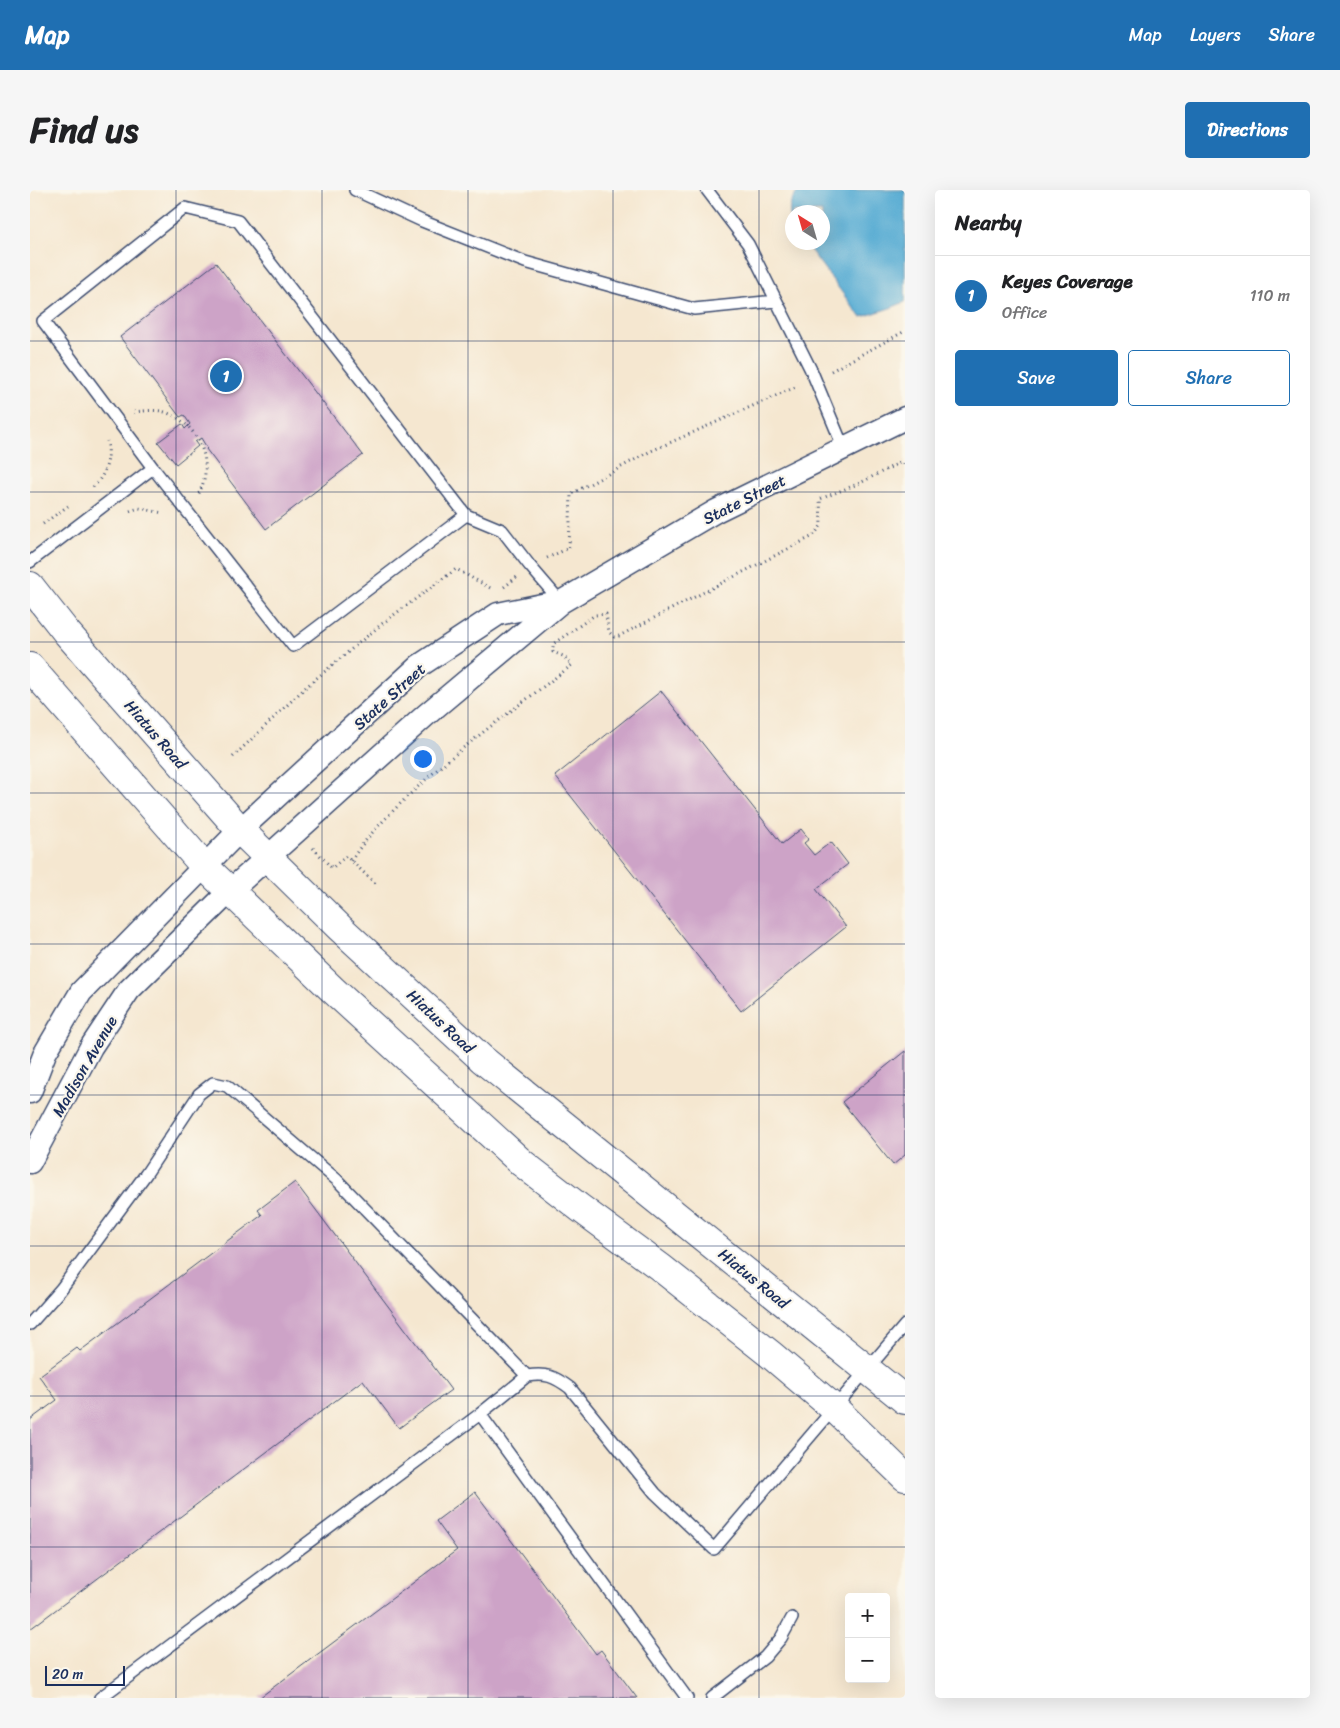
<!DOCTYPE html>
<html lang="en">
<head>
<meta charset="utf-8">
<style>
	body { margin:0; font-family:Sriracha,sans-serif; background:#f6f6f6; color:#202124 }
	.controls { position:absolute; right:15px; bottom:15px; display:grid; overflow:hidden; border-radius:5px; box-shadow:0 5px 20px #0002 }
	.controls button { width:45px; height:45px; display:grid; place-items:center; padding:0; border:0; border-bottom:1px solid #e0e0e0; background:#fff; color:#202124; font:25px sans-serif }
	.compass { position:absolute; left:755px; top:15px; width:45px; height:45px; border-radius:50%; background:#fff; box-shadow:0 5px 20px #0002; rotate:323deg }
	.scale { position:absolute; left:15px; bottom:12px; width:80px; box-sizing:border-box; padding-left:5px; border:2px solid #1b2f5e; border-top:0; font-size:14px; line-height:18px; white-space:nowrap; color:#1b2f5e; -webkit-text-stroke:4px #fbf7ec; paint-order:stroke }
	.you { position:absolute; left:392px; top:568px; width:18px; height:18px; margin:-12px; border:4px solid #fff; border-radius:50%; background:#1a73e8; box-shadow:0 0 0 8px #1a73e833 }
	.badge { display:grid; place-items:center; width:32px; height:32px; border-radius:50%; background:#1f6fb2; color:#fff; font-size:16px; font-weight:700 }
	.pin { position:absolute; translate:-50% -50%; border:2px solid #fff; box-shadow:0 1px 5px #0006 }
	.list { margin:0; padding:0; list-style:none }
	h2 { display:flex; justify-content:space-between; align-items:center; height:65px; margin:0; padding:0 20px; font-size:21px }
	h2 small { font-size:16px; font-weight:400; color:#757577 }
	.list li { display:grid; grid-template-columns:32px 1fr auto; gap:15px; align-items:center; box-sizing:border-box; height:80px; padding:0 20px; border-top:1px solid #e0e0e0 }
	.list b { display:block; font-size:19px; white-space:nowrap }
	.list p { margin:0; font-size:16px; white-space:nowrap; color:#757577 }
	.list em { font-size:16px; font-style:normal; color:#757577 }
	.actions { display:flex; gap:10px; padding:15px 20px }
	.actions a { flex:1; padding:11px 0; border:1px solid #1f6fb2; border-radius:5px; text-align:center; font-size:18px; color:#1f6fb2 }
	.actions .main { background:#1f6fb2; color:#fff }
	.map { position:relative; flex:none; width:875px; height:1508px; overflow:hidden; border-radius:5px }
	header { display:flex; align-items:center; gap:30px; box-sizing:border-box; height:70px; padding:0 25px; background:#1f6fb2; color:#fff }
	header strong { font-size:24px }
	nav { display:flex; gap:28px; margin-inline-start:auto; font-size:18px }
	.intro { display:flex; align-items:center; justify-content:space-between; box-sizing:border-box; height:120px; padding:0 30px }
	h1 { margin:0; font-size:35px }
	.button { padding:12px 22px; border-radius:5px; background:#1f6fb2; color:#fff; font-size:18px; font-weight:700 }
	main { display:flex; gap:30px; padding:0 30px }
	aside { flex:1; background:#fff; border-radius:5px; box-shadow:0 5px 20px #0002 }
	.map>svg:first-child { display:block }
	.water { fill:#57acd3; stroke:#396e98 }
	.building { fill:#cda3c7 }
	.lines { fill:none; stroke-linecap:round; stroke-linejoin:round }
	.lane-casing { stroke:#3c4b6f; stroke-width:14 }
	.street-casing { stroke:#3c4b6f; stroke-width:25 }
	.secondary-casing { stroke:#3c4b6f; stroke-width:30 }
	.path { stroke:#3c4b6f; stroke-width:3; stroke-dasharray:1 4; stroke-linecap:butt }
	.lane { stroke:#fff; stroke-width:11 }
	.street { stroke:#fff; stroke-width:22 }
	.secondary { stroke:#fff; stroke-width:28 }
	.grid { fill:none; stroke:#1b2f5e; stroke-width:1; stroke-opacity:0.55 }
	.labels { text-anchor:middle; stroke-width:4.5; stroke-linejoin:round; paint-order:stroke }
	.street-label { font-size:16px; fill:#1b2f5e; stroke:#fbf7ec }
</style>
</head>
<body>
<header>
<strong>Map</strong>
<nav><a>Map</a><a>Layers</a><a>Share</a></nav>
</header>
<div class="intro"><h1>Find us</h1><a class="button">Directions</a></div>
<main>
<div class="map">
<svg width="875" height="1508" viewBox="0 0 875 1508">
	<rect width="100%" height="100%" fill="#fbf7ec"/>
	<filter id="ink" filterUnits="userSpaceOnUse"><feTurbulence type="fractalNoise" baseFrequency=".02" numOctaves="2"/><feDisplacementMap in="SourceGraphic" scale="10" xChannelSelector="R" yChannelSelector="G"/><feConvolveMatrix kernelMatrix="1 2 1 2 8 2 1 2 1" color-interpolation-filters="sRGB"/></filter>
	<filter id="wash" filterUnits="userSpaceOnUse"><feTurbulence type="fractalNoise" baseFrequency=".0096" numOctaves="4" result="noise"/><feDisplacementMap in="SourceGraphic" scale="20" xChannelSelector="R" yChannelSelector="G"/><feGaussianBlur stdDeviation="1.12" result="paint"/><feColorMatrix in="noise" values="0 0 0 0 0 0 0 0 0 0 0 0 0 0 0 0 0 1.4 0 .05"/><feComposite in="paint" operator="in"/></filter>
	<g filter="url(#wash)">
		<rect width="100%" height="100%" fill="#f5e7d0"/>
		<path class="water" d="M769,0H875V112L860,118L832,127L828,124L775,53L792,52V22H762V32C757,20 760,9 769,0Z"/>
		<g id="blocks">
			<path class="building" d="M186,73L333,265L236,339L176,259L177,258L171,248L165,252L168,256L146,274L128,252L152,234L155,239L160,234L154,225L150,227L90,147Z
				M631,501L752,654L771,639L779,649L774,653L784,665L801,652L818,674L786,699L816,737L711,821L525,586Z
				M875,861V965L863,975L812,912Z
				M265,992L421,1200L369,1238L333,1190L0,1439V1230L27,1210L9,1186L47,1158L50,1161L232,1025L228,1020Z
				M445,1302L566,1464L571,1460L607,1508H229L427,1360L406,1331Z"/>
		</g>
	</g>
	<g filter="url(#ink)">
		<use href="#blocks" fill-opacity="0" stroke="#3c4b6f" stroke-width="1"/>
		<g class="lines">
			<defs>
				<path id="lane" d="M325,0L392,31L495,72L664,119L746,111
					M677,0L718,54L782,182L814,259
					M123,278L263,456L436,325
					M0,372L123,278L13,131L155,18L208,31L436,325L472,340L500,376L531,412
					M0,1134L31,1099L116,984L169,904L183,893L197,896L307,990L497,1186C516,1183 524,1186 540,1198L625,1303L684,1359L875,1135
					M450,1224L657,1508
					M70,1508L450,1224L497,1186
					M682,1508L735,1467L751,1448L762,1428"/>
				<path id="street" d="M0,902L15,863L51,802L210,640L389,476L468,424L527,412
					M0,972L61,857L99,800L201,700L396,525L531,412L686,321L875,228"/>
				<path id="secondary" d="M0,396L37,443L210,640L310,738L452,869L875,1210
					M0,477L174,676L303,800L492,973L550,1018L630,1077L740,1164L805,1219L875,1287"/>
			</defs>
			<use href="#lane" class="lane-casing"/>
			<use href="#street" class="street-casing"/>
			<use href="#secondary" class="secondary-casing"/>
			<path class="path" d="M801,181L875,141
				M104,222C114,221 125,219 135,222C169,234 186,273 168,305
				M63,297C76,285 81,267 77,251
				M100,321L109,318L133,323
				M13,334L38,316
				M517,368L539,358L541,304L621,261L768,196
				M474,397L487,387
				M203,567L276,497L353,433L426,379L462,399
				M283,658L302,678L316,666L346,694
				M321,671C335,648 355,629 374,610C425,560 485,519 542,475L533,466L523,462V454L565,425L576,424L579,442L584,447L589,446L783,346L791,336L790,309L830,293L871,272L875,276"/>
			<use href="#lane" class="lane"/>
			<use href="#street" class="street"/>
			<use href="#secondary" class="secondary"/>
		</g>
	</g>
	<path class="grid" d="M146,0V1508M292,0V1508M438,0V1508M583,0V1508M729,0V1508M0,151H875M0,302H875M0,452H875M0,603H875M0,754H875M0,905H875M0,1056H875M0,1206H875M0,1357H875"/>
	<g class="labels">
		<g class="street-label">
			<text transform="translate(714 309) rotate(-27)" y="6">State Street</text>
			<text transform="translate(359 506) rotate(-42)" y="6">State Street</text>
			<text transform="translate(126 544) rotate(49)" y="6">Hiatus Road</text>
			<text transform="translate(411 831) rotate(43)" y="6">Hiatus Road</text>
			<text transform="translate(54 876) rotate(-60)" y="6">Madison Avenue</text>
			<text transform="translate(724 1088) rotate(39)" y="6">Hiatus Road</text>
		</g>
	</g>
</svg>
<div class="controls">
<button>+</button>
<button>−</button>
</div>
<svg class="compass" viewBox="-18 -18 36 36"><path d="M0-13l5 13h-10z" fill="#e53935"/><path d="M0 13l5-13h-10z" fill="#757577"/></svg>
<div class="scale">20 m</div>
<div class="you"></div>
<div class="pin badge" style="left:196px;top:186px">1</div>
</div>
<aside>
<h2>Nearby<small></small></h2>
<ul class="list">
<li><span class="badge">1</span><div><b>Keyes Coverage</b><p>Office</p></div><em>110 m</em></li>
</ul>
<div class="actions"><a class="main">Save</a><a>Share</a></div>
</aside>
</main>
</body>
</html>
